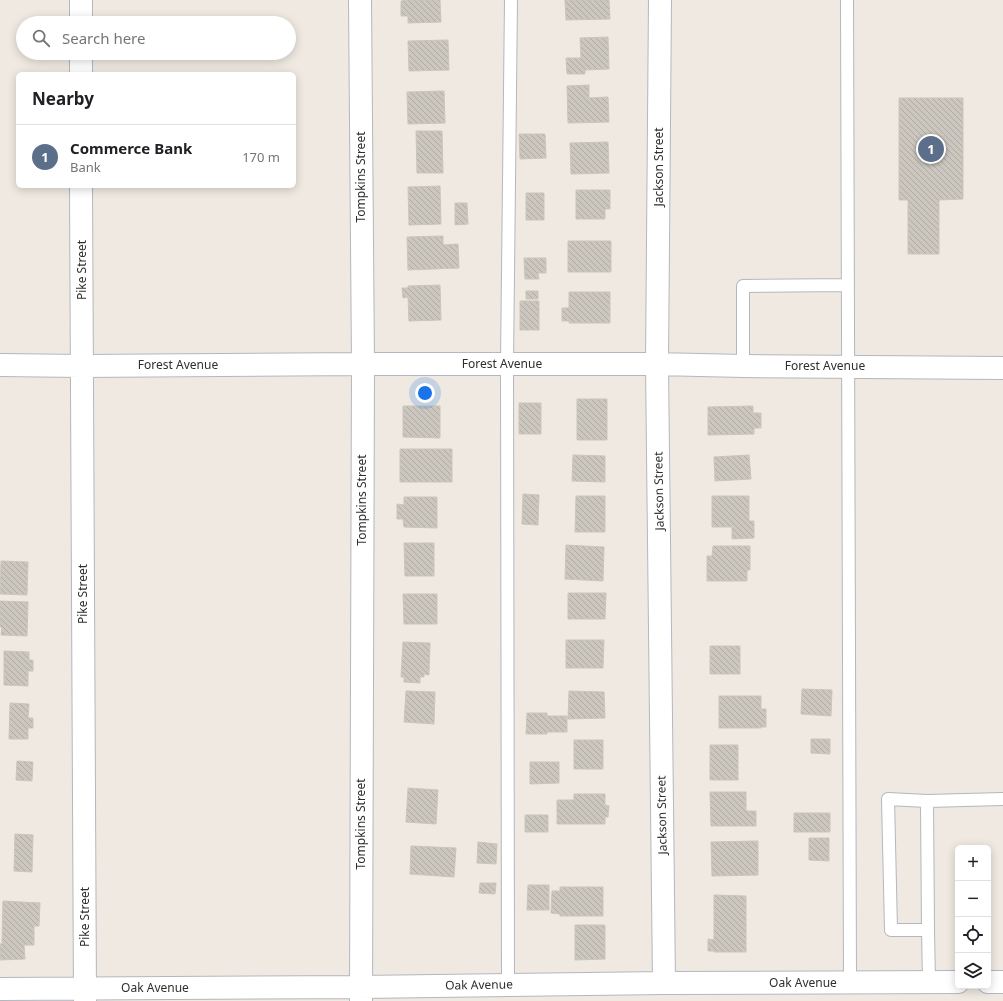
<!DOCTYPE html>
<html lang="en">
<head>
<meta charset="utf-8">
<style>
	body { margin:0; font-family:"Noto Sans",sans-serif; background:#f6f6f6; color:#202124 }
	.controls { position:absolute; right:12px; bottom:12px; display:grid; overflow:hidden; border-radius:6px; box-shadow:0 2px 10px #0003 }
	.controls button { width:36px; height:36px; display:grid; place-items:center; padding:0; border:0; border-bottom:1px solid #e0e0e0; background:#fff; color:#202124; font:20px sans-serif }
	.you { position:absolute; left:425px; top:393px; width:14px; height:14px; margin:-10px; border:3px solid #fff; border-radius:50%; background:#1a73e8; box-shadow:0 0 0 6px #1a73e833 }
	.badge { display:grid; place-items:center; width:26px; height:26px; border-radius:50%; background:#0f766e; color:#fff; font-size:13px; font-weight:700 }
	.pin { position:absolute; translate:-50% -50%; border:2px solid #fff; box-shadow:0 1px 4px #0006 }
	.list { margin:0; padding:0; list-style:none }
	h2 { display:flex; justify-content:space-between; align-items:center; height:52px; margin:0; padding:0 16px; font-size:17px }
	h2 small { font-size:13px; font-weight:400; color:#757577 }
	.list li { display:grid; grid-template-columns:26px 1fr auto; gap:12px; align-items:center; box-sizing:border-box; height:64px; padding:0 16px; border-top:1px solid #e0e0e0 }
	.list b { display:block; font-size:15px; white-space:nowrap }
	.list p { margin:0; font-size:13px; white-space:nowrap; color:#757577 }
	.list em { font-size:13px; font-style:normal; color:#757577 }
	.icon { flex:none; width:22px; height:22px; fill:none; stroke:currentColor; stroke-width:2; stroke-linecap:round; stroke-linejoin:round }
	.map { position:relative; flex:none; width:1003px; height:1001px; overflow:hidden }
	.search { position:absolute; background:#fff; box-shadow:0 2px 10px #0003; left:16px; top:16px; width:280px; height:44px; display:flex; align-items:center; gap:10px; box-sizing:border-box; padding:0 14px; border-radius:22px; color:#757577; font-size:15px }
	.panel { position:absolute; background:#fff; box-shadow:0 2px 10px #0003; left:16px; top:72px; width:280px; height:116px; border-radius:6px }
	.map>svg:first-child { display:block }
	.building { fill:url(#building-back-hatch); stroke:#cbc5ba }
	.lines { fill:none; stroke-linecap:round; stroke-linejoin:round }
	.lane-casing { stroke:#b4b7c1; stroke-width:14 }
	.street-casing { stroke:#b4b7c1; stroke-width:24 }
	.lane { stroke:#fff; stroke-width:12 }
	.street { stroke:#fff; stroke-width:22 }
	.labels { text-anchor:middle; stroke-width:4; stroke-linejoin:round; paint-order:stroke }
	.street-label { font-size:12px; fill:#2e2e2e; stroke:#fff }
</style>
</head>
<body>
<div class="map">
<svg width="1003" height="1001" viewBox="0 0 1003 1001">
	<defs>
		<pattern id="building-back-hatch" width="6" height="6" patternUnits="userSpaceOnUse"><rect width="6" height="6" fill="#cbc7bf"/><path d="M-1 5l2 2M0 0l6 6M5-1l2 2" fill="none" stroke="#afaba4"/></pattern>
	</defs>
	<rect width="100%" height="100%" fill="#efe9e1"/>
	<path class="building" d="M408,0H440L441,22L408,23V16H401V1Z
		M565,0H609L610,19L566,20Z
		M608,37L609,69L585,70V74H567L566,58H581L580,38Z
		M448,40L449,70L409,71L408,41Z
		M589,85V98L608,97L609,122L568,123L567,86Z
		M444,91L445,123L408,124L407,92Z
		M899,98H963V199L939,200V254H908V200H899Z
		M416,131H442L443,173H417Z
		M519,134H545L546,158L520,159Z
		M608,142L609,173L571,174L570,143Z
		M440,186L441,224L409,225L408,187Z
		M576,190H610V209H605V219H576Z
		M526,193H544V220H526Z
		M455,203H467L468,224L455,225Z
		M443,236V245L458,244L459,268L408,270L407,237Z
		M568,241H611V272H568Z
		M524,258H546V273H538L539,279H525Z
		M440,285L441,320L409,321L408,297L403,298L402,288H408V286Z
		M526,291H538V299H526Z
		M569,292H610V323H569V321H562V308H569Z
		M520,301H539V330H520Z
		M577,399H607V440H577Z
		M519,403H541V434H519Z
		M403,406H440V438L403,437Z
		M753,406V413H761V428H754V434L708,435V407Z
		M400,449H452V482H400Z
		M573,455L605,456V482L572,481Z
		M749,455L751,479L715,481L714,457Z
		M523,494L539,495L538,525L522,524Z
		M576,496H605V532H575Z
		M712,496H749V521H754V538L732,539V527H712Z
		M404,497H437V528L404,527L403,519H397V504L404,505Z
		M404,543H434V576H405Z
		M566,545L604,547L603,581L565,579Z
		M713,546H750V570H747V581H707V556H712Z
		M1,561L28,562L27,595L0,594Z
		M568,593H606L605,619H568Z
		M403,594H437V624H404Z
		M0,601L28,602L27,636L1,635L2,627H0Z
		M566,640H604L603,668H566Z
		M403,642L430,643L429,675L424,674V677H420V683L404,682V677H401Z
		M710,646H740V674H710Z
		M4,651L29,652V660H33V671H28V686L4,685Z
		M802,689L832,690L831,716L801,714Z
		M406,691L435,692L434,724L404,722Z
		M569,691L604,692L605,718L568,719Z
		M719,696H761V709H766V727H761V728H719Z
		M10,703L29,704L28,718H33V728H28V739H9Z
		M527,713H547V716H567V732H547V734H526Z
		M811,739H830V754L811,753Z
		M574,740H603V769H574Z
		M710,745H738V780H710Z
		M17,761L33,762L32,781L16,780Z
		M530,762H559V783L530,784Z
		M408,788L438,790L436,824L406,822Z
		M710,792H746V811H756V826H711Z
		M574,794H605V805L609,806L608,817H605V824H557V800H574Z
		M794,813H830V832H794Z
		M525,815H548V832H525Z
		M15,834L33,835L32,872L14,871Z
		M809,838H829V861L809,860Z
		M758,841V875L712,876L711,842Z
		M478,842L497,844L496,864L477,863Z
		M411,846L456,848L454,877L410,874Z
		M480,883H496L495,894L479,893Z
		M528,885H549V910H527Z
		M560,887H603V916H560V914L551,913L552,891H560Z
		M714,895L746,896V952H714V951H708V939L714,940Z
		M3,901L40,903L39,926H34V945H24L25,959L0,960V944H2Z
		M575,925H605V959L575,960Z"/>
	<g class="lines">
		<defs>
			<path id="lane" d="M847,0L850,983
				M743,366V286L848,285
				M927,801L888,799L891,930H928L929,982
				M928,930L927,801L1003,799
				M508,985L507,364L511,0"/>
			<path id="street" d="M81,0V23
				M360,0L363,364L361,1001
				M660,0L657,364L664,983
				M81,53V74
				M81,186L85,1001
				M0,365L82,366L363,364H657L743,366L1003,368
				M988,982H1003
				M0,989L361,987L664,983L958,982"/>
		</defs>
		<use href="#lane" class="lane-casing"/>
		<use href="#street" class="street-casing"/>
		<use href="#lane" class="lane"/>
		<use href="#street" class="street"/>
	</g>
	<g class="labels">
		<g class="street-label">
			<text transform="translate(659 167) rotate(-90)" y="4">Jackson Street</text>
			<text transform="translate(361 177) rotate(-90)" y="4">Tompkins Street</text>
			<text transform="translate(82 270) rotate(-90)" y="4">Pike Street</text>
			<text x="502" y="368">Forest Avenue</text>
			<text x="178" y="369">Forest Avenue</text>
			<text x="825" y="370">Forest Avenue</text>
			<text transform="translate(659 491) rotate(-91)" y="4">Jackson Street</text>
			<text transform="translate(362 500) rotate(-90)" y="4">Tompkins Street</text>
			<text transform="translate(83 594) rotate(-90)" y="4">Pike Street</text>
			<text transform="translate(662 815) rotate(-91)" y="4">Jackson Street</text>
			<text transform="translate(361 824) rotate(-90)" y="4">Tompkins Street</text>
			<text transform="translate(85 917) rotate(-90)" y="4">Pike Street</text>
			<text x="803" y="987">Oak Avenue</text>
			<text transform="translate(479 985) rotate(-1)" y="4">Oak Avenue</text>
			<text x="155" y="992">Oak Avenue</text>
		</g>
	</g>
</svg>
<div class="controls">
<button>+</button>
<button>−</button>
<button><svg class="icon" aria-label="locate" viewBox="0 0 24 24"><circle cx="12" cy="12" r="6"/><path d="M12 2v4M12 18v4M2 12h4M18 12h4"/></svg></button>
<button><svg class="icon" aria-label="layers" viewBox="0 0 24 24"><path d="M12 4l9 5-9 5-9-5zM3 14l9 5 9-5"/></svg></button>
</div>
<div class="you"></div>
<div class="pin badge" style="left:931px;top:149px;background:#5c6f8a">1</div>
<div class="search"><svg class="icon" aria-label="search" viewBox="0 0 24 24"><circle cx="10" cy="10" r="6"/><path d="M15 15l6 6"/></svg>Search here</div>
<section class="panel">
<h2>Nearby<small></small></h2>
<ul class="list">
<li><span class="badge" style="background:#5c6f8a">1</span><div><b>Commerce Bank</b><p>Bank</p></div><em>170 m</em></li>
</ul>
</section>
</div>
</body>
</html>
